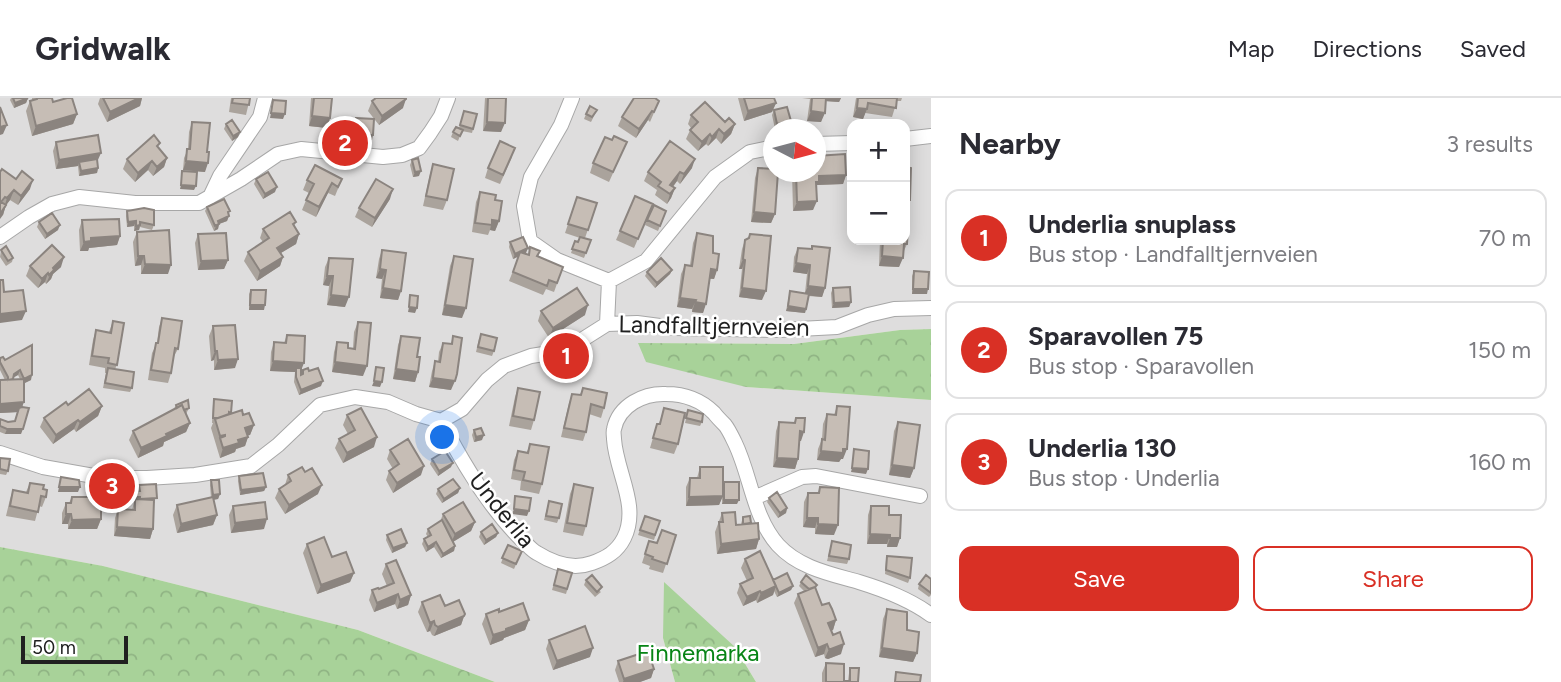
<!DOCTYPE html>
<html lang="en">
<head>
<meta charset="utf-8">
<style>
	body { margin:0; font-family:Figtree,sans-serif; background:#f7f7f7; color:#2b2b33 }
	.controls { position:absolute; right:21px; top:21px; display:grid; overflow:hidden; border-radius:14px; box-shadow:0 4px 18px #0003 }
	.controls button { width:63px; height:63px; display:grid; place-items:center; padding:0; border:0; border-bottom:2px solid #e1e1e2; background:#fff; color:#2b2b33; font:35px sans-serif }
	.compass { position:absolute; left:763px; top:21px; width:63px; height:63px; border-radius:50%; background:#fff; box-shadow:0 4px 18px #0003; rotate:96deg }
	.scale { position:absolute; left:21px; bottom:18px; width:107px; box-sizing:border-box; padding-left:7px; border:4px solid #202020; border-top:0; font-size:19px; line-height:24px; white-space:nowrap; color:#202020; -webkit-text-stroke:5px #fff; paint-order:stroke }
	.you { position:absolute; left:443px; top:340px; width:24px; height:24px; margin:-18px; border:5px solid #fff; border-radius:50%; background:#1a73e8; box-shadow:0 0 0 10px #1a73e833 }
	.badge { display:grid; place-items:center; width:46px; height:46px; border-radius:50%; background:#d93025; color:#fff; font-size:23px; font-weight:700 }
	.pin { position:absolute; translate:-50% -50%; border:4px solid #fff; box-shadow:0 2px 7px #0006 }
	.list { margin:0; padding:0; list-style:none }
	h2 { display:flex; justify-content:space-between; align-items:center; height:91px; margin:0; padding:0 28px; font-size:30px }
	h2 small { font-size:23px; font-weight:400; color:#7c7c81 }
	.list li { display:grid; grid-template-columns:46px 1fr auto; gap:21px; align-items:center; box-sizing:border-box; height:98px; margin:0 14px 14px; padding:0 14px; border:2px solid #e1e1e2; border-radius:14px }
	.list b { display:block; font-size:26px; white-space:nowrap }
	.list p { margin:0; font-size:23px; white-space:nowrap; color:#7c7c81 }
	.list em { font-size:23px; font-style:normal; color:#7c7c81 }
	.actions { display:flex; gap:14px; padding:21px 28px }
	.actions a { flex:1; padding:16px 0; border:2px solid #d93025; border-radius:14px; text-align:center; font-size:24px; color:#d93025 }
	.actions .main { background:#d93025; color:#fff }
	.map { position:relative; flex:none; width:931px; height:584px; overflow:hidden }
	header { display:flex; align-items:center; gap:42px; box-sizing:border-box; height:98px; padding:0 35px; background:#fff; border-bottom:2px solid #e1e1e2 }
	header strong { font-size:33px }
	nav { display:flex; gap:38px; margin-inline-start:auto; font-size:24px }
	main { display:flex }
	aside { flex:1; background:#fff }
	.map>svg:first-child { display:block }
	.residential { fill:#dedddd; fill-rule:evenodd }
	.forest { fill:url(#forest-crowns) }
	.lines { fill:none; stroke-linecap:round; stroke-linejoin:round }
	.street-casing { stroke:#a7a7a7; stroke-width:16 }
	.street { stroke:#fff; stroke-width:14 }
	.wall { fill:#aaa39c; fill-rule:evenodd }
	.shaded-wall { fill:#8b847f }
	.building { fill:#c6bdb5; stroke:#8b847f; stroke-width:2 }
	.labels { text-anchor:middle; stroke-width:5; stroke-linejoin:round; paint-order:stroke }
	.street-label { font-size:24px; fill:#202020; stroke:#fff }
	.park-label { font-size:24px; fill:#078415; stroke:#fff }
</style>
</head>
<body>
<header>
<strong>Gridwalk</strong>
<nav><a>Map</a><a>Directions</a><a>Saved</a></nav>
</header>
<main>
<div class="map">
<svg width="931" height="584" viewBox="0 0 931 584">
	<defs>
		<pattern id="forest-crowns" width="20" height="18" patternUnits="userSpaceOnUse" patternTransform="scale(1.75)"><rect width="20" height="18" fill="#a8d299"/><path d="M2 6a3 3 0 1 1 6 0M12 15a3 3 0 1 1 6 0" fill="none" stroke="#90b484"/></pattern>
	</defs>
	<rect width="100%" height="100%" fill="#f1ede6"/>
	<path class="residential" d="M0,0H931V231L900,232L794,246L638,245L746,289L931,302V584H756L735,549L663,540L675,584H495L358,532L103,468L0,449ZM852,26H905V142H852ZM774,32H816V74H774Z"/>
	<path class="forest" d="M931,231V302L746,289L646,264L638,245L794,246L900,232Z
		M0,449L103,468L358,532L495,584H0Z
		M664,484L735,549L756,584H675L663,540Z"/>
	<g class="lines">
		<defs>
			<path id="street" d="M572,0L561,27L531,79L524,108L530,143L557,162L609,183L646,163L715,79L750,54L774,49
				M905,41L931,38
				M816,46L852,45
				M210,99L220,78L260,19L265,0
				M0,139L29,119L52,106L79,99L135,105H199L241,81L278,56L301,51L383,59L402,57L419,50L430,35L441,18L448,0
				M607,226L609,183
				M441,323L462,311L487,282L504,268L531,258L556,254L577,245L607,226L637,225L675,230L780,232L837,229L868,217L894,211L931,210
				M0,355L43,369L105,380H147L195,377L251,368L278,347L320,307L355,299L388,304L416,316L441,323C462,364 488,408 521,441C526,445 531,452 537,455C553,465 573,472 592,465C606,460 617,454 624,440C640,408 616,374 614,341C614,338 613,334 614,331C619,307 644,295 666,296C684,296 701,302 714,315C717,319 721,323 725,327C729,332 732,339 735,345C751,378 753,419 778,447C799,470 831,476 859,484C885,492 909,501 931,517
				M754,400L802,379L816,378L920,398"/>
		</defs>
		<use href="#street" class="street-casing"/>
		<use href="#street" class="street"/>
	</g>
	<path class="wall" d="M11,0H28L26,5L14,10L10,2Z
		M32,0H52L53,4L77,16L73,26L32,38L26,13L30,3H32Z
		M100,0H142L140,8L107,24L98,6Z
		M231,0H250L246,17L229,14Z
		M311,0H332L330,20L327,30L309,28Z
		M485,0H506L501,34L483,33Z
		M738,0H774L776,5L772,14L744,23Z
		M802,0H841L839,4L826,3L821,24L807,23L810,1Z
		M856,0H902L901,3H897L892,19L865,15L863,21L853,19Z
		M372,3L403,10L379,27L368,13Z
		M659,3L650,24L648,22L636,40L618,28L622,19Z
		M597,12L591,24L584,21L586,16Z
		M774,12L791,23L789,28L775,31L772,17Z
		M464,13L477,16L472,35L462,33L458,43L451,39L453,34L459,30Z
		M691,17L725,24L735,26L731,36L721,46L716,40L708,48L706,46L698,53L686,41L691,30L688,26Z
		M192,24L205,74L183,72L184,60L188,51L189,34Z
		M226,26L238,39L232,43L224,31Z
		M612,42L627,44L609,84L590,75L593,65Z
		M56,44L97,64L98,70L97,75L79,78L78,68L56,71L53,53Z
		M158,50L167,60L164,69L153,78L148,72L135,84L123,71L127,61Z
		M512,59L500,86L485,80L488,70Z
		M412,62L419,78L413,79L410,67Z
		M433,66L447,102L443,112L423,108L430,76Z
		M692,70L680,86L677,83L673,89L675,90L671,100L667,106L655,97L657,92L644,83L648,74Z
		M758,70L775,116L771,125L751,124L755,80Z
		M0,74L30,91L18,107L10,102L6,107L3,117Z
		M792,74H816L846,77L843,86L817,87L813,112L793,113Z
		M256,81L275,94L263,101L254,86Z
		M342,81L335,98L328,95L316,119L302,112L309,95L303,92L307,82Z
		M480,94L495,102L499,123L495,133L490,132L488,137L472,134L476,104Z
		M577,99L597,105L585,140L591,142L584,160L571,155L575,143L578,144L580,140L565,135Z
		M390,101L372,129L355,119L359,110Z
		M653,106L634,150L616,142L620,133Z
		M654,107L666,113L658,133L645,127Z
		M207,109L229,116L227,123L219,126L218,131L214,133L205,113Z
		M127,113L154,127L152,132L140,129L139,132L134,133V128L127,129L126,118Z
		M82,122L120,138L117,147L89,150L88,153H80L79,132Z
		M39,124L58,132L45,141L37,129Z
		M296,124L294,129L299,136L296,146L281,155L283,159L280,168L257,183L244,163L248,154L263,144L260,140L263,131Z
		M137,134L168,176H141V167L135,168L133,144Z
		M697,135L713,155L717,172L714,181H710L703,215L692,214V211L677,209L681,176L685,167H690L693,145Z
		M198,136L228,162L224,171L198,172L195,145Z
		M750,136L762,202L739,199L742,171H739L742,151L745,142L748,140Z
		M880,142H905L907,146L903,155L899,169L879,168Z
		M510,144L526,155L525,156L528,157L530,149L537,158L563,169L554,194L546,191L543,197L509,183L519,158L513,161L509,149Z
		M812,148L825,190L822,199L808,198L805,215L786,213L790,193L805,195L807,176L793,174L794,159L798,150L811,151Z
		M1,152L13,160L12,164L6,168L0,159Z
		M382,152L401,193L398,202L380,200L382,181L376,180L379,161Z
		M454,158L462,220L442,217L450,168Z
		M329,160L345,209L327,207L329,188L323,187L325,169Z
		M30,168L61,169L53,176L51,181L46,186L45,184L38,190L26,178Z
		M672,172L670,176L655,190L645,178L647,174Z
		M914,173L927,196H912V178Z
		M833,190L851,204L849,209L832,210L831,195Z
		M251,192L264,212H249V196Z
		M541,213L585,217L549,240L538,223Z
		M162,220L178,251L173,260L171,275L168,285L148,282L152,255L157,245L159,229Z
		M113,223L117,267L115,271L132,290L130,294L103,290L106,275H105V270L89,267L93,242L96,232L109,234Z
		M358,224L363,278L332,274L334,254L337,244L348,250H353L354,234Z
		M213,228L235,270L214,272V262L211,263L209,238Z
		M287,237L301,273V277L303,272L309,273L321,288L299,297L294,284L295,274L270,273L271,254L274,244L284,245Z
		M401,238L417,259L418,274L415,284L393,281L398,247Z
		M453,238L451,292L429,289L432,273L435,263L438,264L439,254L443,245L451,246Z
		M479,241L494,253L492,258L476,254Z
		M0,260L5,262L31,282L24,285L21,336H5L0,334V321L8,324L15,323L17,314L0,315V282H5L0,272ZM18,277L20,281H13V280Z
		M518,290L534,322L531,332L509,328L515,299Z
		M583,290L604,310L601,320L589,316L586,334L583,343L561,339L569,305L572,296L580,297Z
		M214,301L231,315L243,317L254,327L250,337H248V339L245,348L236,351L235,354L220,360L211,330L213,325H212L213,306Z
		M68,307L102,308L98,318L76,334L74,331L53,346L40,329L44,320Z
		M176,307L189,310L186,316L190,325L186,334L164,344L163,348L138,360L129,342L133,333L174,311Z
		M837,308L843,361H841L839,364L817,362L818,351L822,341L823,326L827,316L834,317Z
		M664,310L678,346L674,356L650,350L657,326H659Z
		M688,312L702,324L700,328L685,325Z
		M347,317L374,349L343,365L335,350L339,341L348,336L343,327Z
		M796,320L801,343H799L798,361L795,371L773,369L776,333L779,324L794,325Z
		M898,324L914,370L910,380L889,377L894,333Z
		M474,332L482,342L474,344L472,337Z
		M530,346L542,386L539,396L520,392L521,383L511,381L514,362L518,353L527,354Z
		M390,352L421,377L393,395L386,382L389,373L393,371L387,361Z
		M0,360L8,373L6,377L0,376Z
		M432,361L451,369L438,378L430,366Z
		M700,369L723,387L724,384L737,406H722V399L719,407L686,408V389L690,380H697Z
		M288,377L318,396L285,416L275,400L279,391L285,387Z
		M239,378L263,380L266,389L264,393L240,397L238,383Z
		M211,382L220,396L218,401L213,402L217,417L213,427L177,435L173,417L177,407L211,400L210,387Z
		M30,385L43,391L46,399L42,409L39,408L35,423L6,418L10,401L13,392L26,394Z
		M574,386L586,428L583,438L563,434L570,396Z
		M139,387L155,405H154L153,431L150,441L114,438L115,420L118,411L132,412L134,404V398L136,393H138Z
		M820,389L834,437L815,436V430L803,429L804,404L808,395H818Z
		M460,390L458,395L442,405L436,396L438,391Z
		M72,399L101,421L97,431H68V426H62V415L66,405H69Z
		M769,400L787,410L786,415L778,420L767,404Z
		M549,403L559,420L557,425L544,422Z
		M233,408L264,431L231,435L229,417Z
		M871,408L889,417L900,440L897,449H887V446H867L868,417Z
		M722,415L736,427L741,426L743,419L751,425L759,441L756,451L717,456L715,434Z
		M443,416L475,424L471,433L453,444L455,448L454,453L441,460L434,449L426,454L422,446L424,441L428,439L426,436L428,431L440,424Z
		M645,418L660,423L654,442L638,437Z
		M481,434L498,435L496,439L484,447L479,439Z
		M387,437L407,445L405,449L392,455L386,442Z
		M676,437L663,475L649,471L650,468L642,465L649,443L657,445Z
		M832,443L849,461L847,466L827,463Z
		M307,446L332,459L354,475L350,484L317,496L303,455Z
		M508,447L522,453L514,471L501,465Z
		M887,458L910,480L908,485L885,476L886,462Z
		M745,461L773,482L793,488L791,492L777,499L774,493L773,497L757,505L756,502L743,508L737,495L740,486L747,483L741,470Z
		M386,466L411,497L408,507L397,511L395,506L374,514L369,502L372,492L379,491L387,488L382,476Z
		M558,471L572,475L566,496L552,492Z
		M931,481V497L929,499L918,491L919,486Z
		M586,482L601,494L595,499L584,487Z
		M801,484L817,487L816,490L822,507L836,522L833,532L831,533L841,556L828,561L825,560L824,556L815,559L794,505L798,496L804,493L799,488Z
		M422,504L445,508L465,516L461,527L434,538L432,537L430,533L427,534L418,514Z
		M887,511L917,555L913,564L879,559L883,521Z
		M499,514L529,522L525,532L504,540L503,542L490,547L482,526L486,516Z
		M549,542L590,559L553,572L546,551Z
		M618,563L654,571L651,580L640,584H619L615,572Z
		M826,565L844,583H848L849,575L850,570L858,584H822V575Z"/>
	<path class="shaded-wall" d="M28,0L26,5L14,10L15,5Z
		M139,0H142L140,8L107,24L110,14Z
		M825,0H841L839,4L824,3Z
		M406,1L403,10L379,27L382,18Z
		M776,5L772,14L744,23L748,13Z
		M857,10L867,11L863,21L853,19Z
		M652,13L648,22L636,40L639,31Z
		M811,13L825,15L821,24L807,23Z
		M271,15L285,16L283,21L270,20Z
		M77,16L73,26L32,38L36,28Z
		M312,18L330,20L327,30L309,28Z
		M791,23L789,28L775,31L777,26Z
		M487,24L505,25L501,34L483,33Z
		M735,26L731,36L721,46L724,36Z
		M7,27L3,36L0,37V29Z
		M719,31L716,40L708,48L712,39Z
		M240,34L238,39L232,43L233,38Z
		M355,36L373,37L372,42L353,41Z
		M710,36L706,46L698,53L702,44Z
		M101,55L97,64H79L78,68L56,71L59,62Z
		M167,60L164,69L153,78L157,69Z
		M695,61L692,70L680,86L684,76Z
		M152,63L148,72L135,84L138,75Z
		M186,63L208,65L205,74L183,72Z
		M98,70L97,75L79,78L81,73Z
		M421,73L419,78L413,79L415,74Z
		M680,74L677,83L667,96L670,87Z
		M846,77L843,86L817,87L815,93H813L819,78Z
		M33,82L30,91L18,107L21,98Z
		M332,85L328,95L316,119L319,109Z
		M181,87L196,88L194,92L180,91Z
		M277,89L275,94L263,101L265,96Z
		M675,90L671,100L667,106L670,96Z
		M393,91L390,101L372,129L375,120Z
		M14,92L10,102L4,110L7,100Z
		M905,102H910L907,112H905Z
		M817,103L813,112L793,113L797,104Z
		M6,107L3,117L0,121V116Z
		M754,114L775,116L771,125L751,124Z
		M229,118L227,123L219,126L218,131L214,133L218,123Z
		M492,122L499,123L495,133L490,132Z
		M136,123L134,128L127,129L128,124Z
		M60,127L58,132L45,141L47,136Z
		M140,127L139,132L134,133L136,128Z
		M299,136L296,146L274,159L277,150Z
		M120,138L117,147L89,150L88,153H80L84,144L91,140Z
		M528,150L526,155L513,161L515,156Z
		M138,158H144L141,167L135,168Z
		M882,158L903,160L899,169L879,168Z
		M64,159L61,169L53,176L51,181L46,186L53,170Z
		M283,159L280,168L257,183L260,173Z
		M743,161L745,162L742,171H739Z
		M228,162L224,171L198,172L201,163Z
		M796,165L810,167L807,176L793,174Z
		M145,166L171,167L168,176H141Z
		M380,171L386,172L382,181L376,180Z
		M711,171L717,172L714,181L707,180Z
		M672,172L670,176L655,190L657,185Z
		M48,175L45,184L38,190L42,181Z
		M327,178H333L329,188L323,187Z
		M808,188L825,190L822,199L804,197Z
		M383,190L401,193L398,202L380,200Z
		M742,190L766,193L762,202L739,199Z
		M913,191H928L927,196H912Z
		M331,197L349,199L345,209L327,207Z
		M680,200L696,202L692,211L677,209Z
		M695,204L706,206L703,215L692,214Z
		M851,204L849,209L832,210L834,205Z
		M250,207H265L264,212H249Z
		M445,207L466,210L462,220L442,217Z
		M588,207L585,217L549,240L553,230Z
		M788,208L806,211L805,215L786,213Z
		M409,209L417,210L415,215L408,214Z
		M26,213L22,222L0,225V216Z
		M215,253H217L214,262L211,263Z
		M238,261L235,270L214,272L218,262Z
		M273,263L304,265L300,275L296,270L295,274L270,273Z
		M335,264L367,268L363,278L332,274Z
		M396,271L418,274L415,284L393,281Z
		M20,272L18,277L12,280L14,276Z
		M32,277L31,282L23,286L24,281Z
		M433,280L455,283L451,292L429,289Z
		M323,283L321,288L299,297L301,292Z
		M374,283L382,284L380,289L372,288Z
		M24,304L20,314L0,315V306Z
		M102,308L98,318L76,334L80,324Z
		M78,322L74,331L53,346L56,337Z
		M190,325L186,334L164,344L163,348L138,360L141,350L166,336Z
		M254,327L250,337L242,339L245,330Z
		M7,331H23L21,336H5Z
		M800,333L804,334L801,343H797Z
		M484,337L482,342L474,344L476,339Z
		M248,339L245,348L236,351L235,354L220,360L223,350L238,342Z
		M377,339L374,349L343,365L347,355Z
		M843,351H847L843,361H841L839,364L817,362L821,353Z
		M777,360L798,361L795,371L773,369Z
		M453,365L451,369L438,378L439,373Z
		M892,367L914,370L910,380L889,377Z
		M424,368L421,377L393,395L397,385Z
		M852,370L868,371L866,376L851,374Z
		M322,387L318,396L285,416L289,407Z
		M59,389H80L78,394H58Z
		M266,389L264,393L240,397L241,392Z
		M460,390L458,395L442,405L444,401Z
		M220,396L218,401L211,402L213,397Z
		M723,398L719,407L686,408L689,399Z
		M724,402H739L737,406H722Z
		M787,410L786,415L778,420L780,415Z
		M514,411L529,413L527,418L512,416Z
		M66,416H71L68,426H62Z
		M217,417L213,427L177,435L181,426Z
		M807,420H818L815,430L803,429Z
		M101,421L97,431H68L72,422Z
		M267,421L264,431L231,435L235,425Z
		M475,424L471,433L451,445L455,436Z
		M818,426L838,427L834,437L815,436Z
		M117,429L153,431L150,441L114,438Z
		M498,435L496,439L484,447L486,442Z
		M870,436L890,437L887,446H867Z
		M890,440H900L897,449H887Z
		M759,441L756,451L717,456L721,446Z
		M436,444L434,449L426,454L428,449Z
		M407,445L405,449L392,455L393,450Z
		M455,448L454,453L441,460L443,456Z
		M354,475L350,484L317,496L321,487Z
		M776,488L773,497L757,505L761,495Z
		M793,488L791,492L777,499L779,495Z
		M760,493L756,502L743,508L747,499Z
		M398,496L395,506L374,514L377,505Z
		M411,497L408,507L397,511L400,502Z
		M464,518L461,527L434,538L438,529Z
		M529,522L525,532L504,540L503,542L490,547L493,537L506,531Z
		M836,522L833,532L825,535L828,525Z
		M434,523L430,533L427,534L430,525Z
		M827,546L824,556L815,559L818,550Z
		M844,546L841,556L828,561L825,560L829,551Z
		M593,550L590,559L553,572L557,563Z
		M882,550L917,555L913,564L879,559Z
		M654,571L651,580L640,584H623L624,581Z"/>
	<path class="building" d="M13,0H28L15,5Z
		M37,0H52L53,4L67,0H72L77,16L36,28L30,3L37,1Z
		M103,0H139L110,14Z
		M233,0H250L249,7L232,5Z
		M314,0H332L330,20L312,18Z
		M376,0H406V1L382,18L372,3Z
		M488,0H506L505,25L487,24Z
		M634,0H655L659,3L654,14L652,13L639,31L622,19Z
		M744,0H774L776,5L748,13Z
		M812,0H826L825,15L811,13Z
		M858,0H897L896,10L868,5L867,11L857,10Z
		M273,2L286,3L285,16L271,15Z
		M705,4L725,24L729,20L735,26L724,36L719,31L712,39L710,36L702,44L690,32L698,24L691,17Z
		M590,8L597,12L592,19L586,16Z
		M0,9L7,27L0,29Z
		M787,9L791,23L777,26L774,12Z
		M464,13L477,16L473,31L460,27Z
		M356,20L374,21L373,37L355,36Z
		M232,22L240,34L233,38L226,26Z
		M192,24L210,25L207,54H209L208,65L186,63L187,51H190Z
		M456,29L463,32L460,38L453,34Z
		M98,37L101,55L59,62L56,44Z
		M154,37L160,45L157,48L167,60L157,69L152,63L138,75L127,61Z
		M614,38L627,44L613,74L593,65L605,39L612,42Z
		M500,43L515,50L503,77L488,70Z
		M670,43L695,61L684,76L680,74L670,87L675,90L670,96L658,88L661,84L648,74Z
		M845,56L846,77L819,78V84H816L817,103L797,104L796,74H816V58Z
		M418,60L421,73L415,74L412,62Z
		M97,61L98,70L81,73L79,64Z
		M433,66L454,71L447,102L426,98Z
		M315,67L342,81L338,89L332,85L319,109L306,102L314,86L307,82Z
		M905,69L911,70L910,102H905Z
		M758,70L774,71V74H778L775,116L754,114Z
		M2,71L16,81L22,73L33,82L21,98L14,92L7,100L5,99L1,104L6,107L0,116V74Z
		M182,73L197,74L196,88L181,87Z
		M268,74L277,89L265,96L256,81Z
		M376,81L393,91L375,120L359,110Z
		M480,94L496,97L495,102L502,103L499,123L492,122V127L475,125Z
		M635,98L653,106L638,141L620,133Z
		M577,99L597,105L588,132L568,126Z
		M224,101L230,113L228,114L229,118L218,123L219,126L215,128L207,109Z
		M654,107L666,113L660,128L647,122Z
		M144,110L154,112V127L140,124V127L136,128V123L128,124L127,113Z
		M290,114L296,124L293,126L299,136L277,150L283,159L260,173L248,154L269,140L263,131Z
		M52,115L60,127L47,136L39,124Z
		M119,121L120,138L91,140V143L84,144L82,122Z
		M905,128L908,129L907,146H904L903,160L882,158L883,142H905Z
		M169,132L171,167L145,166L144,158H138L137,134Z
		M226,135L228,162L201,163L198,136Z
		M697,135L713,138V155L719,156L717,172L711,171L706,206L695,204L696,202L680,200L685,167L692,168Z
		M750,136L771,138L766,193L742,190L745,162L743,161L745,142L749,140Z
		M523,139L528,150L515,156L510,144Z
		M580,139L591,142L586,155L572,151L575,143L578,144Z
		M52,147L64,159L53,170L54,172L49,177L48,175L42,181L30,168Z
		M6,148L13,160L8,163L1,152Z
		M812,148L830,150L825,190L808,188L810,167L796,165L798,150L812,151Z
		M530,149L540,153L537,158L563,169L557,185L549,182L547,188L513,174L520,154L529,157Z
		M382,152L406,155L401,193L383,190L386,172L380,171Z
		M454,158L473,161L466,210L445,207Z
		M329,160L353,161L349,199L331,197L333,178H327Z
		M661,160L672,172L657,185L647,174Z
		M914,173L929,174L928,191H913Z
		M0,182H3L4,194L23,192L26,213L0,216Z
		M850,189L851,204L834,205L833,190Z
		M577,190L588,207L553,230L541,213Z
		M251,192H266L265,207H250Z
		M790,193L809,196L806,211L788,208Z
		M410,197L418,198L417,210L409,209Z
		M162,220L182,223L178,251L175,250L171,275L151,272L156,245H158Z
		M113,223L124,225L117,267L108,265L109,260L92,258L96,232L111,235Z
		M358,224L371,225L367,268L335,264L337,244L348,245V250L355,251Z
		M235,227L238,261L218,262L217,253H215L213,228Z
		M481,236L497,240L494,253L478,249Z
		M287,237L305,238L304,265L273,263L274,244L286,245Z
		M401,238L420,240L417,259H420L418,274L396,271Z
		M453,238L462,240L457,276L455,283L433,280L435,263L440,264L443,245L452,246Z
		M32,247V277L24,281L20,272L14,276L13,281L8,282V279L0,264V260L3,259L5,262Z
		M376,269L384,270L382,284L374,283Z
		M108,270L134,274L132,290L105,285Z
		M296,270H301V277L303,276V272L308,270L309,273L318,270L323,283L301,292L296,279Z
		M24,281V304L0,306V282Z
		M518,290L540,294L534,322L513,318Z
		M583,290L607,295L604,310L591,306L586,334L564,330L572,296L581,297Z
		M89,291L102,308L80,324L78,322L56,337L44,320L66,304L68,307Z
		M214,301L232,303L231,315L229,314V316L218,320H213Z
		M188,302L189,310L184,312L182,307L177,310L176,307Z
		M182,307L190,325L166,336L167,338L141,350L133,333Z
		M837,308L850,309L847,351H843V355L821,353L822,341L825,342L827,316L836,317Z
		M22,309L29,310L23,331H7L0,328V321L8,324L15,323L19,310Z
		M361,310L377,339L347,355L339,341L355,332L347,317Z
		M664,310L685,315L678,346L653,340L657,326H660Z
		M242,312L243,317L249,315L254,327L245,330L248,339L238,342L239,345L223,350L220,340L225,338V337L220,338L215,321Z
		M688,312L703,316L702,324L686,320Z
		M796,320H805L804,334L800,333L798,361L777,360L779,324L795,325Z
		M898,324L920,327L914,370L892,367Z
		M481,330L484,337L476,339L474,332Z
		M408,341L424,368L397,385L389,373L399,366L390,352Z
		M530,346L549,349L542,386L523,382L525,374L514,372L518,353L528,355Z
		M854,351L869,353L868,371L852,370Z
		M445,353L453,365L439,373L432,361Z
		M0,360L10,361L8,373L0,371Z
		M302,369L305,374L312,370L322,387L289,407L279,391L291,383L288,377Z
		M700,369H723V398L689,399L690,380H700Z
		M263,375L266,389L241,392L239,378Z
		M61,379L79,382L80,389H59Z
		M453,381L460,390L444,401L438,391Z
		M211,382H219L220,396L213,397Z
		M724,384H739V402H724Z
		M30,385L44,387L43,391L47,392L46,399L41,398L38,414L10,408L13,392L28,395Z
		M156,386L157,400L140,401V399H136V393H140L139,387Z
		M574,386L593,390L586,428L567,425Z
		M820,389L839,390L838,427L818,426V420H807L808,395H819Z
		M777,394L787,410L780,415L769,400Z
		M515,398L531,400L529,413L514,411Z
		M72,399H101V421L72,422L71,416H66V405H71Z
		M213,399L217,417L181,426L177,407Z
		M135,401L154,402L153,431L117,429L118,411L135,412Z
		M549,403L562,406L559,420L546,418Z
		M265,404L267,421L235,425L233,408Z
		M463,404L475,424L455,436L443,416Z
		M871,408H889V417H901L900,440H890V437L870,436Z
		M735,414L736,427L758,425L759,441L721,446L719,424H723L722,415Z
		M645,418L660,423L655,437L640,432Z
		M750,418L751,425L743,426V419Z
		M442,422L455,448L443,456L436,444L428,449L424,441L431,437L428,431Z
		M492,426L498,435L486,442L481,434Z
		M401,431L407,445L393,450L387,437Z
		M662,432L676,437L667,466L652,461L653,459L645,456L649,443L657,445Z
		M324,439L332,459L346,454L354,475L321,487L307,446Z
		M832,443L851,447L849,461L829,458Z
		M508,447L522,453L516,466L502,460Z
		M760,453L776,488L761,495L760,493L747,499L740,486L753,480L745,461Z
		M887,458L912,460L910,480L886,472Z
		M396,462L411,497L400,502L398,496L377,505L372,492L378,490L379,491L394,485L386,466Z
		M558,471L572,475L567,491L554,487Z
		M787,475L793,488L779,495L773,482Z
		M592,477L602,489L597,494L586,482Z
		M806,477L817,487L815,489L809,491L801,484Z
		M926,477L931,481V495L919,486Z
		M815,489L822,507L829,505L832,511L836,522L828,525L833,537L840,534L844,546L831,551H829L827,546L818,550L798,496Z
		M440,497L445,508L459,502L465,516L464,518L438,529L435,527L434,523L430,525L422,504Z
		M523,505L529,522L506,531V533L493,537L486,516L499,511V514Z
		M887,511L907,514V532L919,534L917,555L882,550Z
		M585,528L593,550L557,563L549,542Z
		M648,553L654,571L624,581L618,563Z
		M826,565L844,566V583H848V584H826Z
		M850,570H859L858,584H850Z
		M896,574L921,577L920,584H895Z"/>
	<g class="labels">
		<g class="street-label">
			<text transform="translate(714 228) rotate(1)" y="8">Landfalltjernveien</text>
			<text transform="translate(502 412) rotate(51)" y="8">Underlia</text>
		</g>
		<g class="park-label">
			<text x="698" y="563">Finnemarka</text>
		</g>
	</g>
</svg>
<div class="controls">
<button>+</button>
<button>−</button>
</div>
<svg class="compass" viewBox="-18 -18 36 36"><path d="M0-13l5 13h-10z" fill="#e53935"/><path d="M0 13l5-13h-10z" fill="#7c7c81"/></svg>
<div class="scale">50 m</div>
<div class="you"></div>
<div class="pin badge" style="left:566px;top:258px">1</div>
<div class="pin badge" style="left:345px;top:45px">2</div>
<div class="pin badge" style="left:112px;top:388px">3</div>
</div>
<aside>
<h2>Nearby<small>3 results</small></h2>
<ul class="list">
<li><span class="badge">1</span><div><b>Underlia snuplass</b><p>Bus stop · Landfalltjernveien</p></div><em>70 m</em></li>
<li><span class="badge">2</span><div><b>Sparavollen 75</b><p>Bus stop · Sparavollen</p></div><em>150 m</em></li>
<li><span class="badge">3</span><div><b>Underlia 130</b><p>Bus stop · Underlia</p></div><em>160 m</em></li>
</ul>
<div class="actions"><a class="main">Save</a><a>Share</a></div>
</aside>
</main>
</body>
</html>
